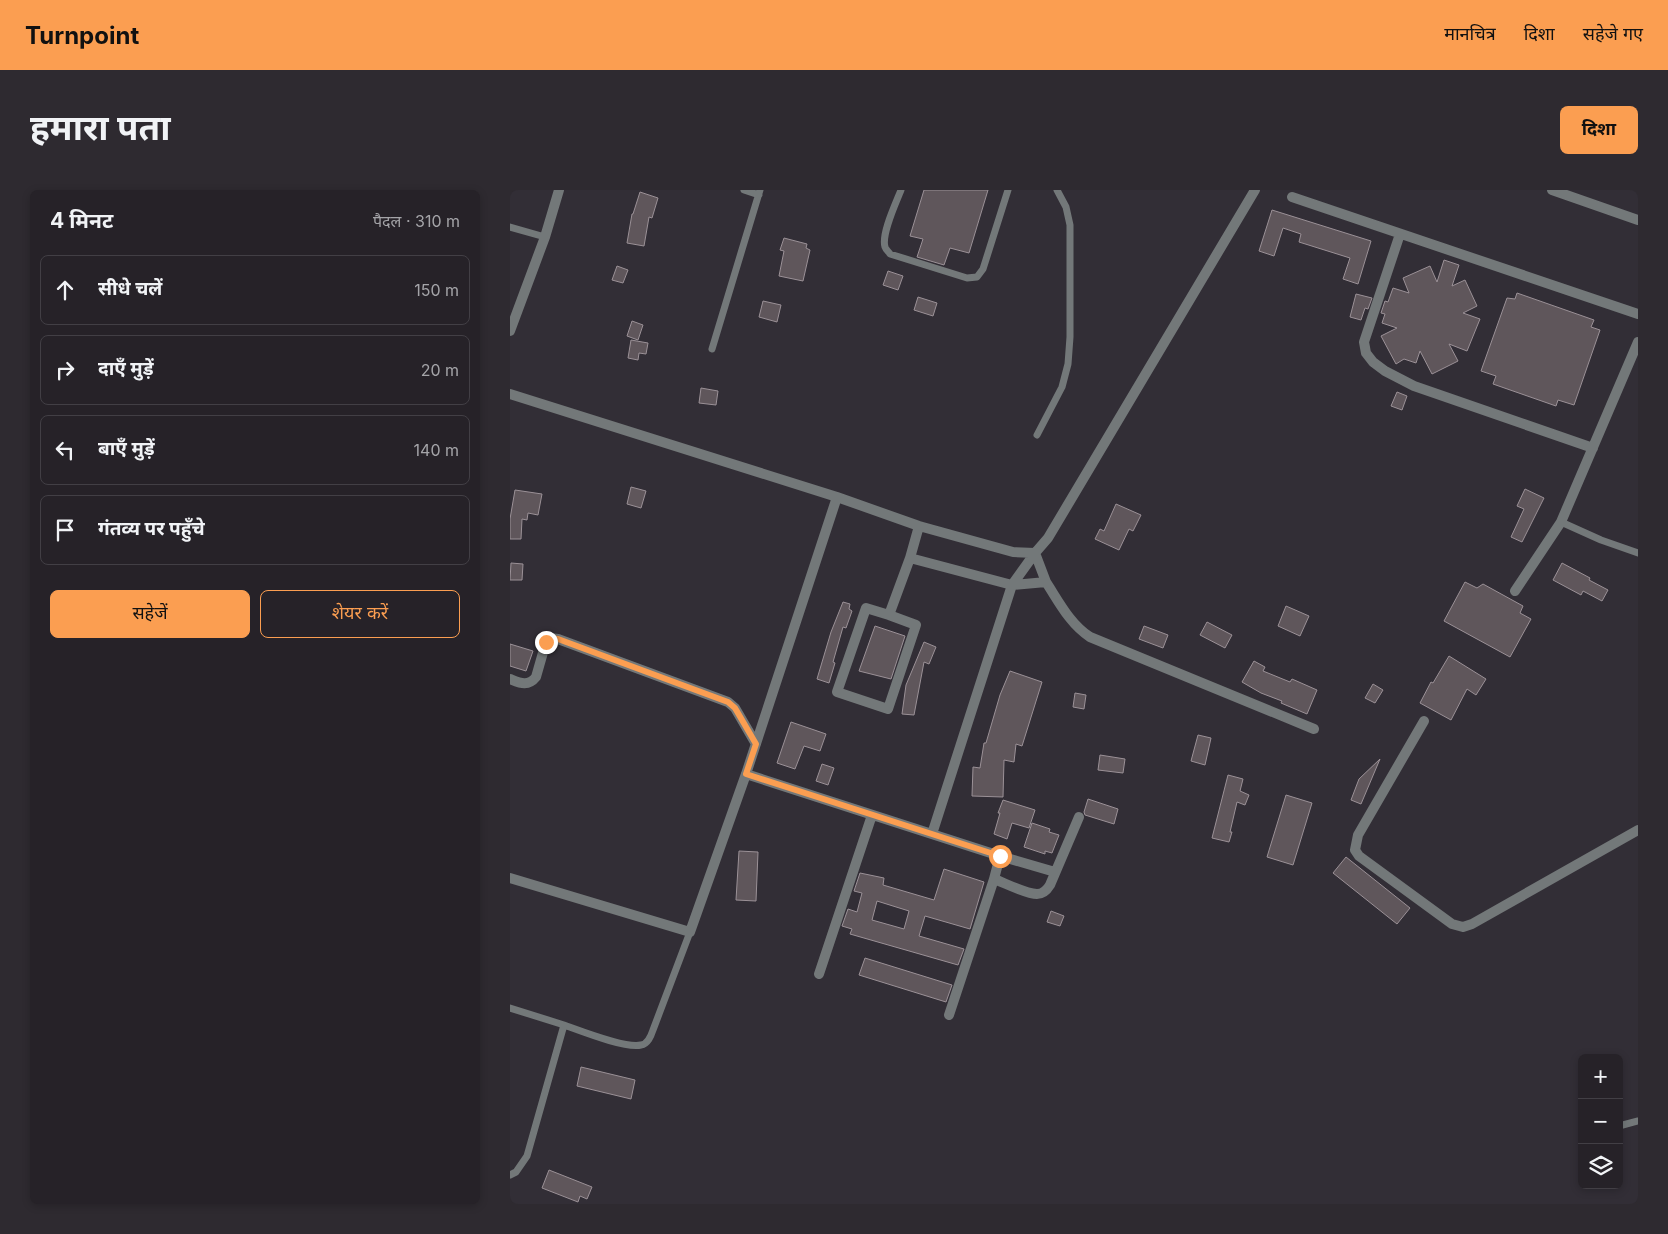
<!DOCTYPE html>
<html lang="hi">
<head>
<meta charset="utf-8">
<style>
	body { margin:0; font-family:Inter,"Noto Sans Devanagari",sans-serif; background:#2e2a30; color:#f1f3f6 }
	.controls { position:absolute; right:15px; bottom:15px; display:grid; overflow:hidden; border-radius:8px; box-shadow:0 2px 8px #0003 }
	.controls button { width:45px; height:45px; display:grid; place-items:center; padding:0; border:0; border-bottom:1px solid #423f45; background:#262228; color:#f1f3f6; font:25px sans-serif }
	.stop { position:absolute; width:15px; height:15px; margin:-11px; border:4px solid #fb9e51; border-radius:50%; background:#fff }
	.stop.end { background:#fb9e51; border-color:#fff; box-shadow:0 1px 5px #0008 }
	.list { margin:0; padding:0; list-style:none }
	h2 { display:flex; justify-content:space-between; align-items:center; height:65px; margin:0; padding:0 20px; font-size:21px }
	h2 small { font-size:16px; font-weight:400; color:#a4a4a8 }
	.list li { display:grid; grid-template-columns:32px 1fr auto; gap:15px; align-items:center; box-sizing:border-box; height:70px; margin:0 10px 10px; padding:0 10px; border:1px solid #423f45; border-radius:8px }
	.list b { display:block; font-size:19px; white-space:nowrap }
	.list em { font-size:16px; font-style:normal; color:#a4a4a8 }
	.actions { display:flex; gap:10px; padding:15px 20px }
	.actions a { flex:1; padding:11px 0; border:1px solid #fb9e51; border-radius:8px; text-align:center; font-size:18px; color:#fb9e51 }
	.actions .main { background:#fb9e51; color:#111 }
	.icon { flex:none; width:28px; height:28px; fill:none; stroke:currentColor; stroke-width:2; stroke-linecap:round; stroke-linejoin:round }
	.map { position:relative; flex:none; width:1128px; height:1014px; overflow:hidden; border-radius:8px }
	header { display:flex; align-items:center; gap:30px; box-sizing:border-box; height:70px; padding:0 25px; background:#fb9e51; color:#111 }
	header strong { font-size:24px }
	nav { display:flex; gap:28px; margin-inline-start:auto; font-size:18px }
	.intro { display:flex; align-items:center; justify-content:space-between; box-sizing:border-box; height:120px; padding:0 30px }
	h1 { margin:0; font-size:35px }
	.button { padding:12px 22px; border-radius:8px; background:#fb9e51; color:#111; font-size:18px; font-weight:700 }
	main { display:flex; gap:30px; padding:0 30px }
	aside { flex:1; background:#262228; border-radius:8px; box-shadow:0 2px 8px #0003 }
	.map>svg:first-child { display:block }
	.building { fill:#5f565b; stroke:#9b9197; fill-rule:evenodd }
	.lines { fill:none; stroke-linecap:round; stroke-linejoin:round }
	.service { stroke:#737879; stroke-width:7 }
	.minor { stroke:#737879; stroke-width:10 }
	.route { stroke:#fb9e51; stroke-width:6 }
</style>
</head>
<body>
<header>
<strong>Turnpoint</strong>
<nav><a>मानचित्र</a><a>दिशा</a><a>सहेजे गए</a></nav>
</header>
<div class="intro"><h1>हमारा पता</h1><a class="button">दिशा</a></div>
<main>
<aside>
<h2>4 मिनट<small>पैदल · 310 m</small></h2>
<ul class="list">
<li><svg class="icon" aria-label="ahead" viewBox="0 0 24 24"><path d="M12 20V5M6 11l6-6 6 6"/></svg><div><b>सीधे चलें</b></div><em>150 m</em></li>
<li><svg class="icon" aria-label="right" viewBox="0 0 24 24"><path d="M7 20v-9h11M14 6l5 5-5 5"/></svg><div><b>दाएँ मुड़ें</b></div><em>20 m</em></li>
<li><svg class="icon" aria-label="left" viewBox="0 0 24 24"><path d="M17 20v-9H6M10 6l-5 5 5 5"/></svg><div><b>बाएँ मुड़ें</b></div><em>140 m</em></li>
<li><svg class="icon" aria-label="arrive" viewBox="0 0 24 24"><path d="M6 21V4h12l-3 4 3 4H6"/></svg><div><b>गंतव्य पर पहुँचे</b></div></li>
</ul>
<div class="actions"><a class="main">सहेजें</a><a>शेयर करें</a></div>
</aside>
<div class="map">
<svg width="1128" height="1014" viewBox="0 0 1128 1014">
	<rect width="100%" height="100%" fill="#322e36"/>
	<path class="building" d="M414,0H478L459,63L440,58L434,75L407,67L413,49L400,46Z
		M130,2L148,8L142,28L139,27L134,56L117,53L122,24H123Z
		M762,20L861,51L848,94L833,89L840,68L789,52L791,44L773,38L764,66L749,61Z
		M274,48L297,54L296,58L300,60L293,91L269,86L274,61L270,60Z
		M934,70L949,75L942,96L955,90L967,116L953,123L970,129L957,161L939,154L948,171L922,184L910,161L906,173L894,169L886,174L871,146L887,138L872,133L875,124L871,123L875,111L878,112L883,98L899,103L893,88L920,76L927,92Z
		M107,76L118,80L113,93L102,90Z
		M378,81L393,86L388,100L373,95Z
		M1007,103L1084,130L1081,137L1090,140L1064,215L1048,210L1046,216L983,194L986,186L971,181L997,108L1005,109Z
		M846,104L862,108L858,119L855,118L851,130L840,127Z
		M408,107L427,113L423,126L404,120Z
		M253,111L271,115L267,132L249,127Z
		M122,131L133,135L128,150L117,146Z
		M121,150L138,153L136,164L129,163L128,170L118,168Z
		M191,198L208,201L206,215L189,213Z
		M887,202L897,206L892,220L881,216Z
		M121,297L136,301L131,318L117,314Z
		M1015,299L1034,308L1012,352L1001,347L1014,319L1007,316Z
		M5,300L32,304L28,325L18,323L17,330L12,329L11,349H0V329Z
		M606,314L631,325L623,341L619,339L609,360L585,349L590,339L594,341Z
		M1,373L13,374L12,390H0Z
		M1052,373L1080,388L1079,390L1098,400L1092,411L1073,401L1071,405L1043,390Z
		M955,392L967,398L973,394L1013,416L1010,423L1021,429L1000,467L934,431Z
		M333,412L340,414L339,419L342,421L336,438L333,437L323,472L325,473L319,493L307,489L321,442Z
		M776,416L799,426L790,446L768,436Z
		M697,432L722,445L715,458L690,445Z
		M365,436L395,446L381,489L349,481Z
		M634,436L658,445L653,458L629,449Z
		M414,452L426,457L419,474L414,472L404,525L392,524L396,495Z
		M0,454L23,461L16,481L0,476Z
		M939,466L976,489L966,505L957,499L941,530L910,513L921,492L923,493Z
		M744,471L755,477L753,481L780,492L782,489L807,500L797,524L771,513L772,511L751,503L732,492Z
		M500,481L532,492L512,556L506,554L504,572L494,570L493,607L462,606L463,577L470,578L474,553H476L490,505Z
		M863,494L873,500L865,513L855,508Z
		M565,503L576,505L574,519L563,517Z
		M281,532L316,544L310,561L294,556L285,579L267,573Z
		M688,545L701,548L695,575L681,571Z
		M590,565L615,569L613,583L588,580Z
		M870,569L851,614L841,610L849,589Z
		M312,574L324,578L318,595L306,591Z
		M718,585L733,589L730,601L739,605L735,615L727,612L720,642H722L719,652L702,648Z
		M776,605L802,613L783,675L757,667Z
		M578,609L608,619L604,634L575,625L574,622Z
		M493,610L525,620L519,638L502,633L497,649L484,644L490,623H488Z
		M522,633L540,639L539,642L549,645L542,663L535,661V664L514,657Z
		M229,661L248,662L246,711L226,710Z
		M836,667L900,718L887,734L823,683Z
		M434,679L474,692L460,739L415,726L409,746L454,759L448,775L340,744L342,739L332,736L338,719L347,722L352,703L344,701L350,683L374,688L373,695L424,710ZM367,711L399,721L394,739L362,730Z
		M541,721L554,726L550,736L537,732Z
		M355,768L442,795L436,812L349,785Z
		M71,877L125,890L121,909L67,896Z
		M39,980L82,997L77,1009L70,1006L68,1012L32,998Z"/>
	<g class="lines">
		<path class="service" d="M234,0L249,5
			M391,0C386,13 371,44 375,57C376,60 379,62 380,64L457,88L467,87L473,79L498,0
			M0,37L35,47
			M202,159L250,0
			M527,245L552,197L558,174L560,147V35L556,17L547,0
			M1051,332L1091,350L1128,363
			M0,818L54,835L17,966L6,982L0,985
			M54,835C71,841 116,859 131,855C138,854 141,846 143,840L180,742
			M1109,936L1128,931"/>
		<path class="minor" d="M1042,0L1128,30
			M782,7L1128,124
			M890,44L854,152L856,163L863,172L875,181L904,196L1083,258
			M0,141L35,47L49,0
			M0,204L327,307L409,336L503,362L525,363L538,348L745,0
			M400,368L409,336
			M536,392C549,412 560,434 580,447L804,539
			M1005,401L1051,332L1128,152
			M379,425L406,435L378,519L327,502L356,418L379,425L400,368L502,395L536,392L525,363
			M0,489C10,493 18,497 26,487L36,452L40,448L48,449L218,512L225,518L246,554
			M914,531L848,645L845,660L849,666L942,734L953,737L962,734L1128,640
			M236,584L490,666L545,682
			M422,644L502,395L525,363
			M0,688L180,742L236,584L327,307
			M484,689C495,693 516,704 527,704C533,704 537,700 540,695L569,627
			M309,784L362,625
			M439,825L484,689L490,666"/>
	</g>
	<g class="lines">
		<path class="route" d="M36,452L40,448L48,449L218,512L225,518L246,554L236,584L490,666"/>
	</g>
</svg>
<div class="controls">
<button>+</button>
<button>−</button>
<button><svg class="icon" aria-label="layers" viewBox="0 0 24 24"><path d="M12 4l9 5-9 5-9-5zM3 14l9 5 9-5"/></svg></button>
</div>
<div class="stop" style="left:490px;top:666px"></div>
<div class="stop end" style="left:36px;top:452px"></div>
</div>
</main>
</body>
</html>
